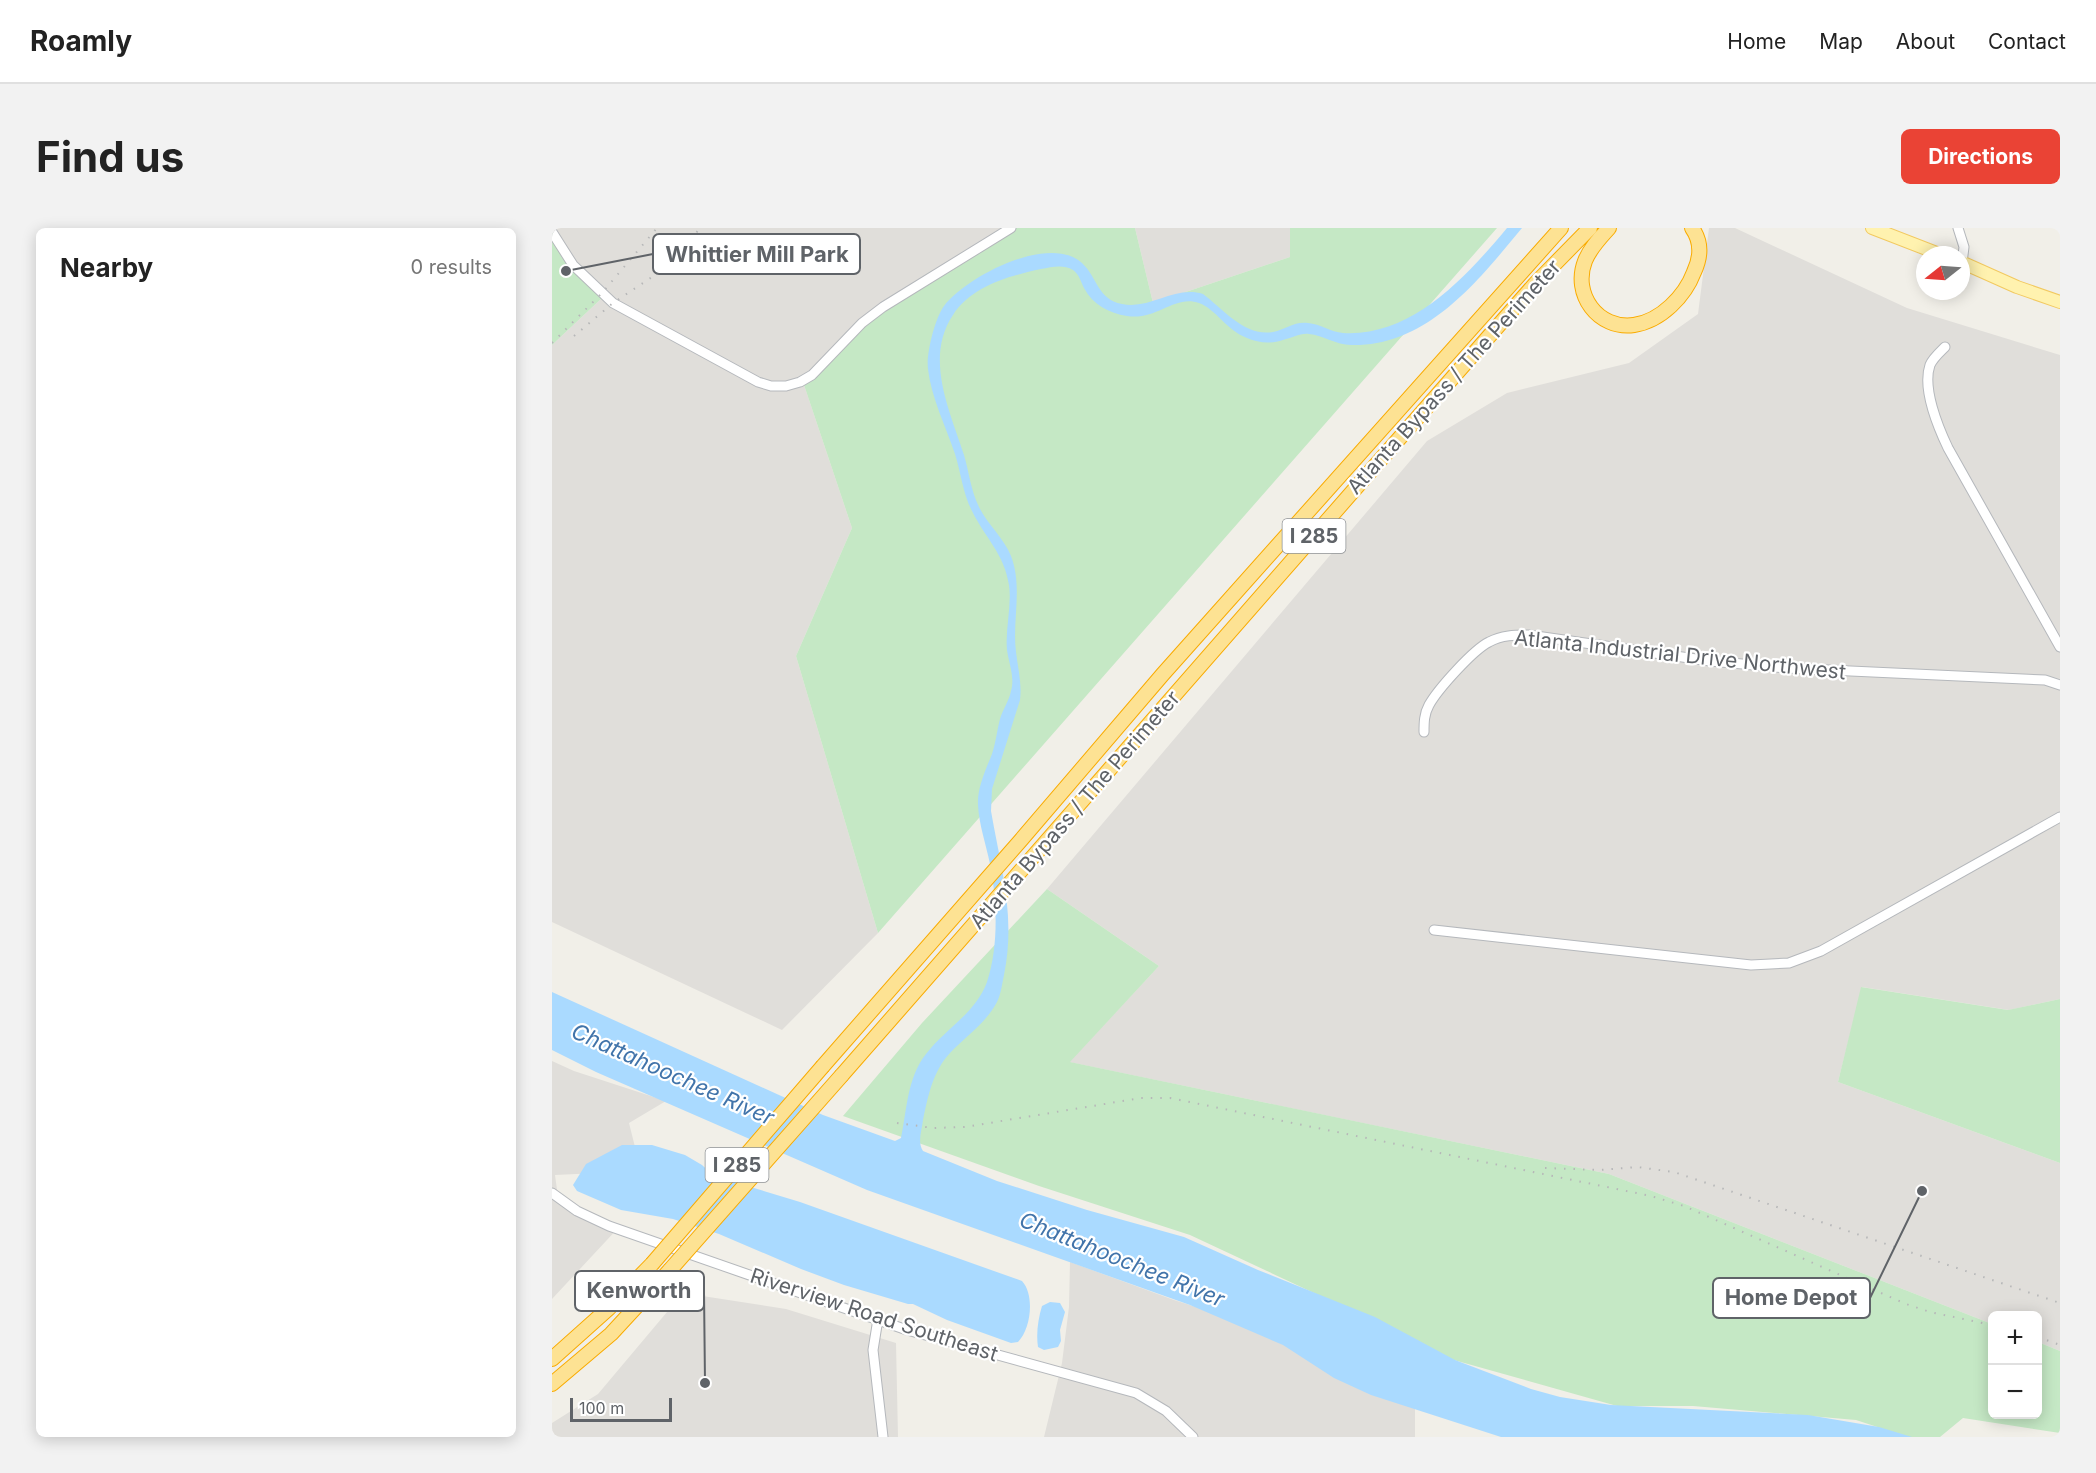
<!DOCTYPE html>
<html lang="en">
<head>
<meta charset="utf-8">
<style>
	body { margin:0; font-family:Inter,sans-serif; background:#f2f2f2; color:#222 }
	.controls { position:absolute; right:18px; bottom:18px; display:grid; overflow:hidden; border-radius:9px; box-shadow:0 3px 15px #0003 }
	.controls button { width:54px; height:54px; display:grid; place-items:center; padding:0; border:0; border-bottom:2px solid #e0e0e0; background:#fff; color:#222; font:30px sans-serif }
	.compass { position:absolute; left:1364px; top:18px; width:54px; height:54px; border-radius:50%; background:#fff; box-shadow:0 3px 15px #0003; rotate:253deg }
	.scale { position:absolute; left:18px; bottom:15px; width:102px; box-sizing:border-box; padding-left:6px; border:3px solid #5f6368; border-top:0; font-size:16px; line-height:21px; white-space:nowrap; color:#5f6368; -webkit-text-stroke:4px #fff; paint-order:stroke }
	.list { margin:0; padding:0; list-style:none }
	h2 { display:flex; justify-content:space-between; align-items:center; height:78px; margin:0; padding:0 24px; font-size:26px }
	h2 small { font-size:20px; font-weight:400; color:#767676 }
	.map { position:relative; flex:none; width:1508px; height:1209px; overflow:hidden; border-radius:9px }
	header { display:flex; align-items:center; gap:36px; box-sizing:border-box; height:84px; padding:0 30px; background:#fff; border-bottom:2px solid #e0e0e0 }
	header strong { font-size:28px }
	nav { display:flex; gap:33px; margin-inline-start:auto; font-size:21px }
	.intro { display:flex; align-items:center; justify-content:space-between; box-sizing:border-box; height:144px; padding:0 36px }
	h1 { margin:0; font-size:42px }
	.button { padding:15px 27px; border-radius:9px; background:#ea4335; color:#fff; font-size:21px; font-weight:700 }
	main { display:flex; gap:36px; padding:0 36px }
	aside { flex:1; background:#fff; border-radius:9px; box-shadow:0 3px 15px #0003 }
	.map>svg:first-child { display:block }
	.industrial { fill:#e0deda }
	.green { fill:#c5e8c5 }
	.water { fill:#aadaff }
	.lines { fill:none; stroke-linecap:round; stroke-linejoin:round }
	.minor-casing { stroke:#b5b8bc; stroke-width:11 }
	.major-casing { stroke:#f2c960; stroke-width:14 }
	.highway-casing { stroke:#f9ab00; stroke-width:16 }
	.minor { stroke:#fff; stroke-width:9 }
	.major { stroke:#fff2af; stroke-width:12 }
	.highway { stroke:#fde293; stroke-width:14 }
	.rail { stroke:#b6b7b8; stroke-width:2; stroke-dasharray:1.5 8; stroke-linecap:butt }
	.highway-bridge-casing { stroke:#f9ab00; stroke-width:16; stroke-linecap:butt }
	.highway-bridge { stroke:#fde293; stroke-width:14 }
	.labels { text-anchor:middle; stroke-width:4.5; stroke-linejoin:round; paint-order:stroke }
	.shield { fill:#fff; stroke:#8f9295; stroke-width:1.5 }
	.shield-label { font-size:20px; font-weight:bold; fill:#5f6368 }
	.street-label { font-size:21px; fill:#5f6368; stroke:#fff }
	.water-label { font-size:22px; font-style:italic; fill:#4174aa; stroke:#fff }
	.leader { fill:none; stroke:#5f6368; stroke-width:2 }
	.callout-dot { fill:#5f6368; stroke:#fff; stroke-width:2 }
	.callout { fill:#fff; stroke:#5f6368; stroke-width:2 }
	.callout-label { font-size:22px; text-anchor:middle; font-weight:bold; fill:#5f6368 }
</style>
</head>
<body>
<header>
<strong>Roamly</strong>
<nav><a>Home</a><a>Map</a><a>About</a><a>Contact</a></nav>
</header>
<div class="intro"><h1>Find us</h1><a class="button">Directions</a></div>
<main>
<aside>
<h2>Nearby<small>0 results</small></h2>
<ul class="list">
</ul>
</aside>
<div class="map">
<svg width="1508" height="1209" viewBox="0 0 1508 1209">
	<rect width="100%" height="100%" fill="#f1efe8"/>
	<path class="industrial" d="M0,0H459L376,45L250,151L300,300L244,428L326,705L230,802L0,694V117L50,70Z
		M583,0H738V29L601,75Z
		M1157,0H1183L1355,80L1508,127V771L1457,782L1310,759L1286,854L1508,935V1123L1486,1114V1088H1440V1096L1057,946L517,834L607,738L495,661L875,213L955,165L1077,135L1146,86Z
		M0,833L22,843L114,873L77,895L89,943L3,947L6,969L68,998L0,1071Z
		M518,1034L622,1072L698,1096L863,1180V1209H492L510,1135L517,1079Z
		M131,1065L234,1081L344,1115L346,1209H0V1195L46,1166Z"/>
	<path class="green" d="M459,0H583L601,75L738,29V0H945L326,705L244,428L300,300L250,151L376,45Z
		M0,4L50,70L0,117Z
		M495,661L607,738L518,834L1057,946L1440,1096V1186H1486V1114L1508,1123V1205L1411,1190L1388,1209H1356L1304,1192L1141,1178H1065L891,1129L792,1079L638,1007L487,958L291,888L370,795Z
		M1309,759L1456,782L1508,771V935L1286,854Z"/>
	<path class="water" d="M955,0H970C926,53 875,119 799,117C784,117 771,107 757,106C748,105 740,110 731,112C718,116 707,115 695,110C674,102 664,81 647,75C623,66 604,93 575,88C557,85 541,77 532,60C529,54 527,46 521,42C511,36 500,39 489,41C457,48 420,58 401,87C372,130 398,183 412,227C417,244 419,263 427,279C435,296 452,310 459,328C471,359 460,393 464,424C466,441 470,455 468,472L440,561L439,583C449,641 464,688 452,747C450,756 449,766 445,774C434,795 414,808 398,825C381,843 376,868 371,892C370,902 365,914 371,923L445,953L535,982L632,1009L706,1042L823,1089L903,1132L979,1161L1008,1169L1059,1177L1256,1187L1327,1199L1360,1209H949L819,1167L782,1150L731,1117L638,1077L315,962L44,844L0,822V764L271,887L343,913L349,910C355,882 355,850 374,826C394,800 423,786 435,754C447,718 445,672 438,636C434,616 427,597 426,577C425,560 434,541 440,526C444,514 445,502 448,491C451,481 457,473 459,463C463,449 457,436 455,422C453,401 460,378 457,357C452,325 433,310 420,283C411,266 409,245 403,226C394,199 379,169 376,141C374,126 383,90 392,78C414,49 497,5 530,35C546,50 545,71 570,76C598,82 623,57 651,66C671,81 693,109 721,104C734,101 743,93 756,95C768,96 779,104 791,105C860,109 914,49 955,0Z
		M70,917H100L133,927L150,937L162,948L248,974L470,1053C483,1067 479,1101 466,1114L459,1115L395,1092L361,1076H356L292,1057L249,1041L167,1006L121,991L69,982L25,963L21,957L34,936Z
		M498,1074L508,1075L513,1084L508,1102L509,1113L506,1119L492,1122L486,1119C484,1106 486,1091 490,1078Z"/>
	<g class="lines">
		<defs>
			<path id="minor" d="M1406,0L1412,19L1410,35
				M0,4L21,37L61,75L206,154L219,158H234L248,154L260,147L310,95L331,79L459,0
				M1393,119C1388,124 1381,130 1378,137C1370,160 1386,199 1396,220L1508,419
				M872,504C872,495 872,486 877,477C886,461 921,422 937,414C950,407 963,407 977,407L1158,433L1234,440L1493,452L1508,457
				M882,702L1199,737L1237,735L1269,723L1508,589
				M0,965L25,983L57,998L355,1102L584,1165L614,1183L641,1209
				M326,1091L321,1122L331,1209"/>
			<path id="major" d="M1320,0L1390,27
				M1409,34L1465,59L1508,74"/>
			<path id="highway" d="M1057,0C1048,10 1038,20 1033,33C1020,66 1046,102 1082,97C1109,93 1133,68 1142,44C1149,29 1150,14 1140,0
				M271,838L469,612L611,446L1009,0
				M290,847L816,246L983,56L1038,0
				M0,1131L57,1080L100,1036
				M0,1156L59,1106L118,1042"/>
		</defs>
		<use href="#minor" class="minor-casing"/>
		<use href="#major" class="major-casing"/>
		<use href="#highway" class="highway-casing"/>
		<use href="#minor" class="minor"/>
		<use href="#major" class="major"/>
		<use href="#highway" class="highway"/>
		<path class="rail" d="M22,108L61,75L112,41L125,29L148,0
			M0,115L50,65L105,0
			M345,895L381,900L413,899L589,870H618L1099,968L1132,978L1354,1076L1378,1084L1440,1097
			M993,940L1047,942L1085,939L1122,944L1508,1075
			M1486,1109L1508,1117"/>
		<defs>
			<path id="highway-bridge" d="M100,1036L271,838
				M118,1042L290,847"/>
		</defs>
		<use href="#highway-bridge" class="highway-bridge-casing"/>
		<use href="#highway-bridge" class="highway-bridge"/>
	</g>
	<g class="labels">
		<g class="shield">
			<rect x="730.5" y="291" width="63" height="34" rx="4.5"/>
			<rect x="153.5" y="920" width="63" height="34" rx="4.5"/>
		</g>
		<g class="shield-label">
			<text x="762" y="315">I 285</text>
			<text x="185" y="944">I 285</text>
		</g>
		<g class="street-label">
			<text transform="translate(902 149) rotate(-48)" y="7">Atlanta Bypass / The Perimeter</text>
			<text transform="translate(1128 427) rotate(6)" y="7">Atlanta Industrial Drive Northwest</text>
			<text transform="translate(523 582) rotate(-49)" y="7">Atlanta Bypass / The Perimeter</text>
			<text transform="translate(322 1087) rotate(18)" y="7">Riverview Road Southeast</text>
		</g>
		<g class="water-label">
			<text transform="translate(121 846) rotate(24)" y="8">Chattahoochee River</text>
			<text transform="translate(570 1031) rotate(22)" y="8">Chattahoochee River</text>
		</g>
	</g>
	<path class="leader" d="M14 43L101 26M153 1155L152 1063M1370 963L1318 1070"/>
	<g class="callout-dot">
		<circle cx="14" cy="43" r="6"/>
		<circle cx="153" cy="1155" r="6"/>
		<circle cx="1370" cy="963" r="6"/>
	</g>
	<g class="callout">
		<rect x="101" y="6" width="207" height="40" rx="6"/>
		<rect x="23" y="1043" width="129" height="40" rx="6"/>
		<rect x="1161" y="1050" width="157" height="40" rx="6"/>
	</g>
	<g class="callout-label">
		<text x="205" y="34">Whittier Mill Park</text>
		<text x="87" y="1070">Kenworth</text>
		<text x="1239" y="1077">Home Depot</text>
	</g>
</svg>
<div class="controls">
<button>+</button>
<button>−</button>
</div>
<svg class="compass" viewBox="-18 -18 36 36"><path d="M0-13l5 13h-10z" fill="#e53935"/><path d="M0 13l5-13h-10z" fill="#767676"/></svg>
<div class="scale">100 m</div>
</div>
</main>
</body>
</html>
